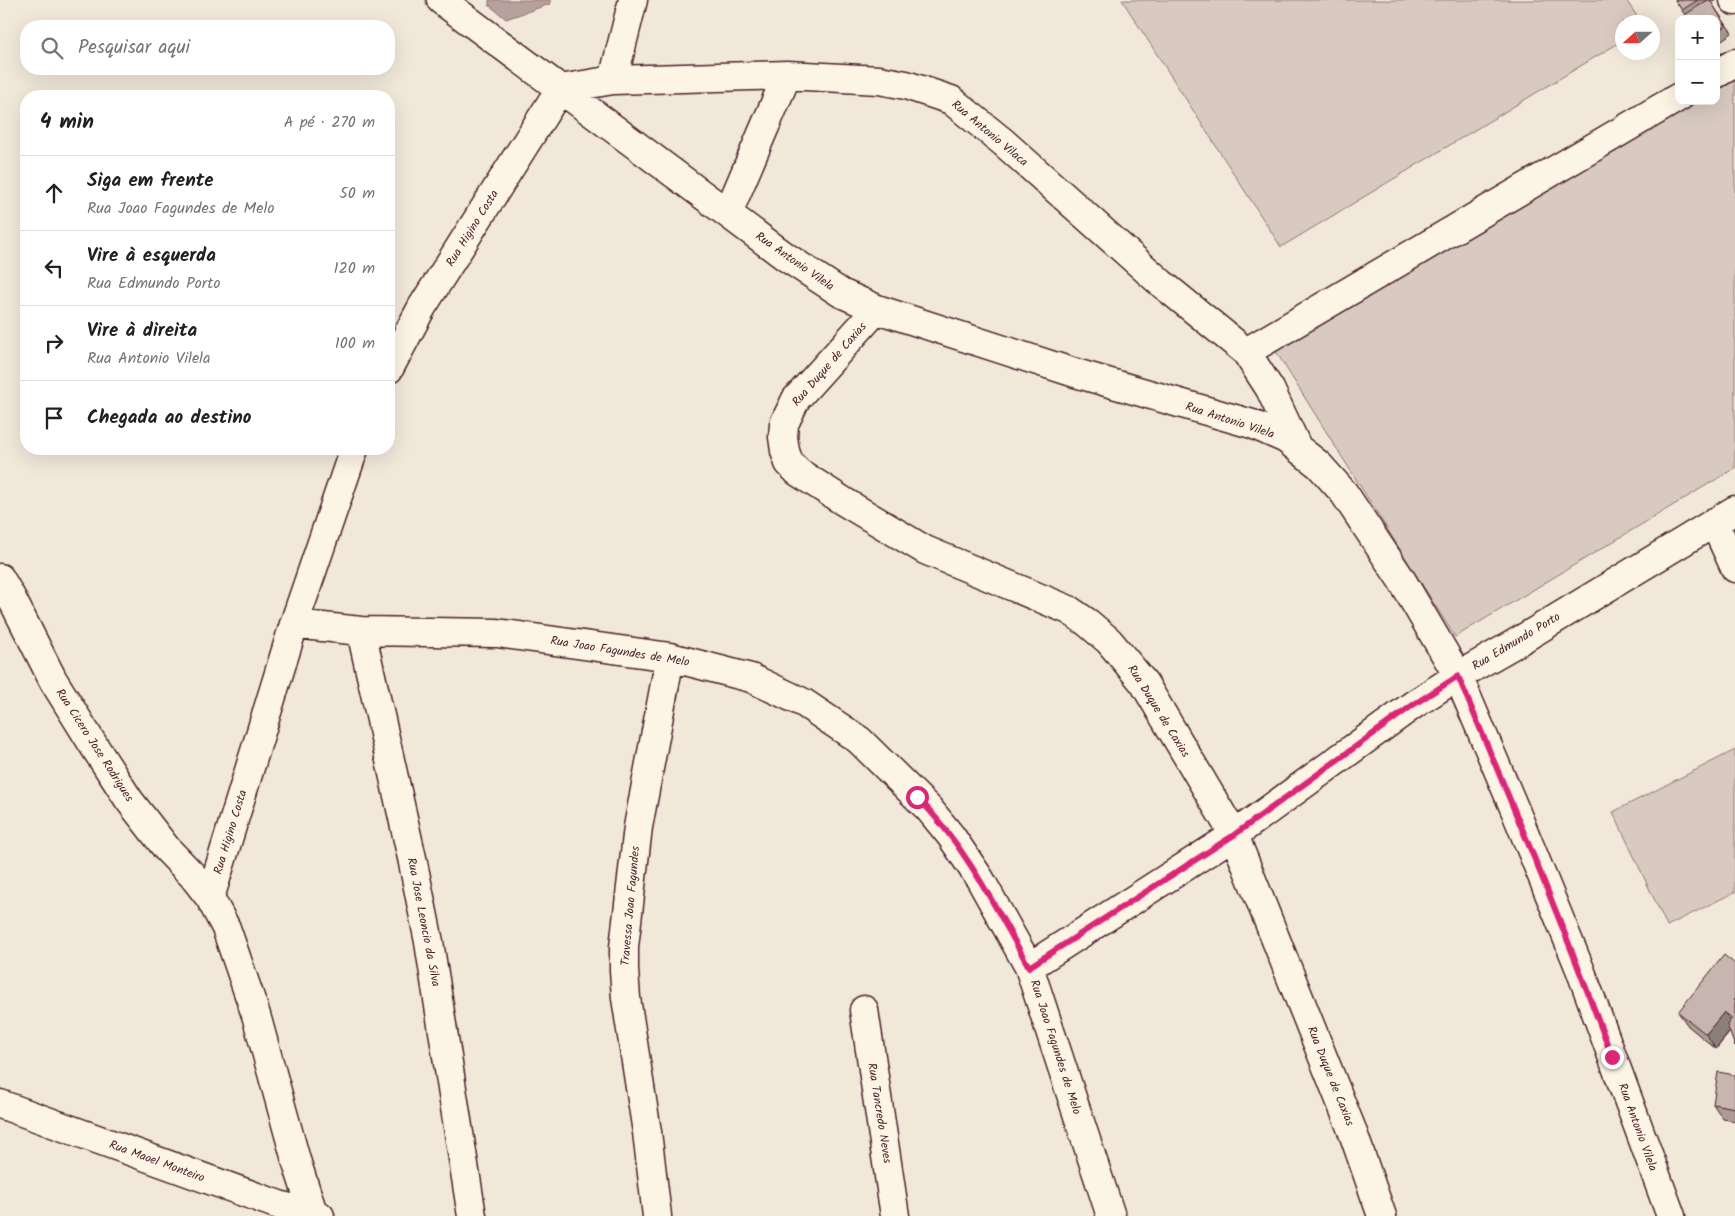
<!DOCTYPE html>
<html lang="pt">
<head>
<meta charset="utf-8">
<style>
	body { margin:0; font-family:Kalam,sans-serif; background:#f2f2f2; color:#202124 }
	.controls { position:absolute; right:15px; top:15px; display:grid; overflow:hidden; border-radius:10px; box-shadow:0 5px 20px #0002 }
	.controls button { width:45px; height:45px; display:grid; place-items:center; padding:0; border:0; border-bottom:1px solid #e0e0e0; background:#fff; color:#202124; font:25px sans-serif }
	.compass { position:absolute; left:1615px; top:15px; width:45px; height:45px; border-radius:50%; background:#fff; box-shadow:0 5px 20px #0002; rotate:249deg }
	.stop { position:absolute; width:15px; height:15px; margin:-11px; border:4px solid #db2777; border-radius:50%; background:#fff }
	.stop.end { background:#db2777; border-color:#fff; box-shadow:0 1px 5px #0008 }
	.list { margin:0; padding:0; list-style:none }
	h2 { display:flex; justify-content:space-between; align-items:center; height:65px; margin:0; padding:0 20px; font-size:21px }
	h2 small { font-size:16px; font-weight:400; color:#757577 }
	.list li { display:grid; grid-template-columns:32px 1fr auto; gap:15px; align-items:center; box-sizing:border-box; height:75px; padding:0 20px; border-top:1px solid #e0e0e0 }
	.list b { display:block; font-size:19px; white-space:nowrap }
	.list p { margin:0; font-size:16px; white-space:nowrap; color:#757577 }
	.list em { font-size:16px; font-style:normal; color:#757577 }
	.icon { flex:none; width:28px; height:28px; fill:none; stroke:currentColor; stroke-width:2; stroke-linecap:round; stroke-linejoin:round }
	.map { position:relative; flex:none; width:1735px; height:1216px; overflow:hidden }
	.search { position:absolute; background:#fff; box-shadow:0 5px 20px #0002; left:20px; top:20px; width:375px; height:55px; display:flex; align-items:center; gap:12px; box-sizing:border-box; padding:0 18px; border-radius:20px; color:#757577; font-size:19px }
	.panel { position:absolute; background:#fff; box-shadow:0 5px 20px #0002; left:20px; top:90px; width:375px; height:365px; border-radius:20px }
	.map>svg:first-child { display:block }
	.green { fill:#d8cac0; stroke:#917476 }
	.water { fill:#b6a19c; stroke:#8b6d6f }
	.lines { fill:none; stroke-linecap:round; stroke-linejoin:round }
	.minor-casing { stroke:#4a1f2b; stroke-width:31 }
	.minor { stroke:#fcf5e5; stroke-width:28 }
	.wall { fill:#ab9d96; stroke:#4a1f2b }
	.shaded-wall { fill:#8b7f7a; stroke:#4a1f2b }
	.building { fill:#c7b6af; stroke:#4a1f2b }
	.route { stroke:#db2777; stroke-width:6 }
	.labels { text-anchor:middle; stroke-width:5; stroke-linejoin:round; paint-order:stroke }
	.street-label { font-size:12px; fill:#4a1f2b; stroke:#fcf5e5 }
</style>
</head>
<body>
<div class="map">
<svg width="1735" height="1216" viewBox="0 0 1735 1216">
	<rect width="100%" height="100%" fill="#f1e8da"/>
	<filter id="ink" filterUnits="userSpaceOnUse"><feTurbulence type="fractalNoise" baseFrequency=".02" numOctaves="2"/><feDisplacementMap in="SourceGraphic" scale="10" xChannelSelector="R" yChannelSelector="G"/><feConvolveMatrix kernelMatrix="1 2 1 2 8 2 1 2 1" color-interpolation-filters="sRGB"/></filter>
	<g filter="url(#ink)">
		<path class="green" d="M1122,0H1626L1641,22H1622V41L1281,247Z
			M1735,80V468L1455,637L1273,347L1698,101H1716V91Z
			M1735,750V892L1667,926L1613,812Z"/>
		<path class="water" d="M489,0H550V4L506,19L489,5Z"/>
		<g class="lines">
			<defs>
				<path id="minor" d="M441,0L786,257L841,293L877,309L1072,372L1252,424L1286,439L1319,465L1344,493L1401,579L1458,676L1515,810L1580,969L1671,1216
					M1734,0L1735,1
					M1716,74L1735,63
					M613,80L633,0
					M728,213L787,75
					M877,309L796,399L784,424L783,437L785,451L789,463L798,472L843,501L925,550L1069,610L1088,623L1109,641L1144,683L1234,835L1352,1130L1382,1216
					M1246,352L1679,97
					M389,369L422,307L560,89L613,80L787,75L879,80L906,85L951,100L1003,142L1161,283L1246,352L1270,389L1297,447
					M1714,522L1735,568
					M0,578L11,597L53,680L94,746L129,800L167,849L193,876L210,898L226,928L256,1015L296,1160L314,1216
					M294,624L361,631L497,633L670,657L751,678L804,703L859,740L929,809L951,836L980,879L1029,967L1111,1216
					M361,631L412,858L429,942L472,1216
					M210,898L294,624L354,449
					M1029,967L1234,835L1413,705L1458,676L1514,644L1735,510
					M864,1010L895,1216
					M0,1104L279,1205L320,1216
					M657,1216L647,1132L626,998L624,970V947L638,827L670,657"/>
			</defs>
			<use href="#minor" class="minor-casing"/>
			<use href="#minor" class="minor"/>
		</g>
		<path class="wall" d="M1675,0H1715L1711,2L1732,33L1716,44V19L1685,15Z
			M1735,964V1046L1730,1032L1716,1049L1688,1026L1678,1012Z
			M1735,1075V1121L1723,1119L1713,1104Z"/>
		<path class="shaded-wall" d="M1724,1012L1734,1026L1716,1049L1706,1034Z"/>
		<path class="building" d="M1675,0H1698L1682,10Z
			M1708,0H1710L1726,26L1716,33V19H1684L1683,16Z
			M1724,955L1735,964V998L1733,1000L1735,1002V1046L1727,1025L1732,1018L1724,1012L1706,1034L1678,1012Z
			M1718,1072L1735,1075V1108L1713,1104Z"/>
	</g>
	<g class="lines" filter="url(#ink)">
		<path class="route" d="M917,797C965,845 996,908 1029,967L1234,835L1413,705L1458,676C1511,802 1565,928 1612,1057"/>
	</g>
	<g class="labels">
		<g class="street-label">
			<text transform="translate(990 133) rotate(40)" y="4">Rua Antonio Vilaca</text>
			<text transform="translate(472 228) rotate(-58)" y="4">Rua Higino Costa</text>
			<text transform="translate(795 261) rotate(35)" y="4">Rua Antonio Vilela</text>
			<text transform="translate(829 364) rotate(-49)" y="4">Rua Duque de Caxias</text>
			<text transform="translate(1230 420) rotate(18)" y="4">Rua Antonio Vilela</text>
			<text transform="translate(1516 641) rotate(-31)" y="4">Rua Edmundo Porto</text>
			<text transform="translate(620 651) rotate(9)" y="4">Rua Joao Fagundes de Melo</text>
			<text transform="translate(1159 711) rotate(58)" y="4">Rua Duque de Caxias</text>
			<text transform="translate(95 745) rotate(57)" y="4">Rua Cicero Jose Rodrigues</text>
			<text transform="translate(230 832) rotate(-73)" y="4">Rua Higino Costa</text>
			<text transform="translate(630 906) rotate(-85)" y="4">Travessa Joao Fagundes</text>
			<text transform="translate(424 922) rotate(79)" y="4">Rua Jose Leoncio da Silva</text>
			<text transform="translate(1056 1047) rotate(72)" y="4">Rua Joao Fagundes de Melo</text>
			<text transform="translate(1331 1076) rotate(68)" y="4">Rua Duque de Caxias</text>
			<text transform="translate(880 1113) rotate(81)" y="4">Rua Tancredo Neves</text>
			<text transform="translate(1638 1127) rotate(70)" y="4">Rua Antonio Vilela</text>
			<text transform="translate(157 1161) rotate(20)" y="4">Rua Maoel Monteiro</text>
		</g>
	</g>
</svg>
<div class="controls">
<button>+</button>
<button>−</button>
</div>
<svg class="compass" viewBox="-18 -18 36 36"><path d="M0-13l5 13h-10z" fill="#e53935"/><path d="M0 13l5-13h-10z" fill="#757577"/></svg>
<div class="stop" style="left:917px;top:797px"></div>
<div class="stop end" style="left:1612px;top:1057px"></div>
<div class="search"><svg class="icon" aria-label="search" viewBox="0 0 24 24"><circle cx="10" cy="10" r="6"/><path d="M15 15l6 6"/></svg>Pesquisar aqui</div>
<section class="panel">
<h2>4 min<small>A pé · 270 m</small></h2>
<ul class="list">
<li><svg class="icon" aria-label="ahead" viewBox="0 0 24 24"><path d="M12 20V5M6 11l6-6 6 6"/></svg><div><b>Siga em frente</b><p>Rua Joao Fagundes de Melo</p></div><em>50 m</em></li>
<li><svg class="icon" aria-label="left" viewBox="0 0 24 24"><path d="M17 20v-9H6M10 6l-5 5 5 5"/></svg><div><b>Vire à esquerda</b><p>Rua Edmundo Porto</p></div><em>120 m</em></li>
<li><svg class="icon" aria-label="right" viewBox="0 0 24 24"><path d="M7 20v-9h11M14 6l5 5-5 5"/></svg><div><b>Vire à direita</b><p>Rua Antonio Vilela</p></div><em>100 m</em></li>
<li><svg class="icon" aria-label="arrive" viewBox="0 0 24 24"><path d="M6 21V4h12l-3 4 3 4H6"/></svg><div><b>Chegada ao destino</b></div></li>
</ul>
</section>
</div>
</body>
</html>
